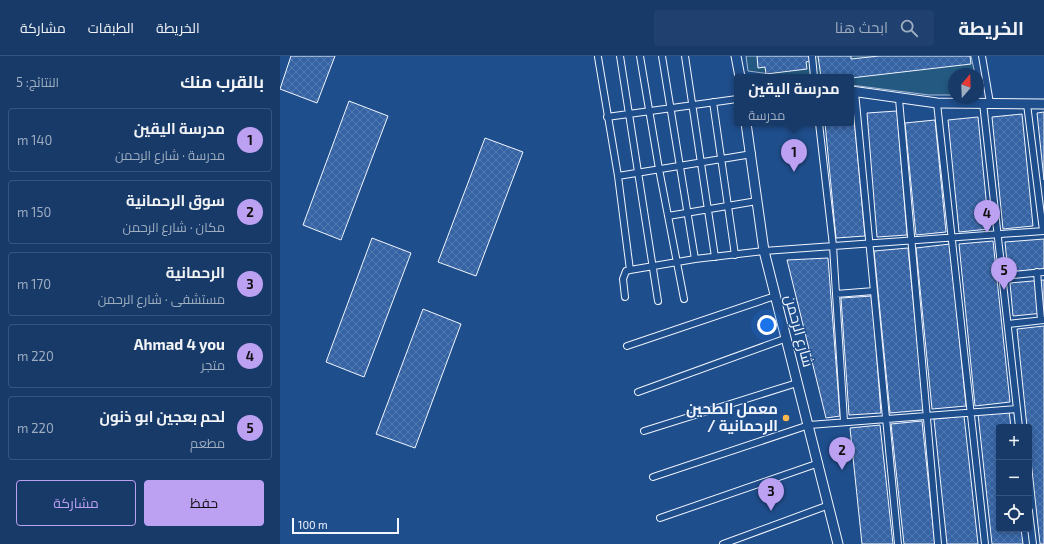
<!DOCTYPE html>
<html lang="ar">
<head>
<meta charset="utf-8">
<style>
	body { margin:0; font-family:"Exo 2",Cairo,sans-serif; background:#20416f; color:#f1f3f6; direction:rtl }
	.controls { position:absolute; right:12px; bottom:12px; display:grid; overflow:hidden; border-radius:4px; box-shadow:0 2px 6px #0003 }
	.controls button { width:36px; height:36px; display:grid; place-items:center; padding:0; border:0; border-bottom:1px solid #36547d; background:#173a69; color:#f1f3f6; font:20px sans-serif }
	.compass { position:absolute; left:668px; top:12px; width:36px; height:36px; border-radius:50%; background:#173a69; box-shadow:0 2px 6px #0003; rotate:19deg }
	.scale { position:absolute; left:12px; bottom:10px; width:107px; box-sizing:border-box; padding-left:4px; border:2px solid #f2f6ff; border-top:0; font-size:11px; line-height:14px; white-space:nowrap; color:#f2f6ff; -webkit-text-stroke:3px #1f4e8c; paint-order:stroke }
	.you { position:absolute; left:487px; top:269px; width:14px; height:14px; margin:-10px; border:3px solid #fff; border-radius:50%; background:#1a73e8; box-shadow:0 0 0 6px #1a73e833 }
	.badge { display:grid; place-items:center; width:26px; height:26px; border-radius:50%; background:#bca0f2; color:#111; font-size:13px; font-weight:700 }
	.pin { position:absolute; translate:-50% -33px; filter:drop-shadow(0 1px 2px #0008) }
	.pin::after { content:''; position:absolute; top:21px; width:14px; height:12px; background:inherit; clip-path:polygon(0 0,100% 0,50% 100%) }
	.popup { position:absolute; left:454px; top:18px; width:120px; height:52px; box-sizing:border-box; display:grid; place-content:center; border-radius:4px; background:#173a69; filter:drop-shadow(0 1px 3px #0005); font-size:13px; white-space:nowrap; color:#9eadc0 }
	.popup b { font-size:15px; color:#f1f3f6 }
	.popup::after { content:''; position:absolute; left:50%; top:100%; margin-left:-8px; border:8px solid transparent; border-top-color:#173a69 }
	.list { margin:0; padding:0; list-style:none }
	h2 { display:flex; justify-content:space-between; align-items:center; height:52px; margin:0; padding:0 16px; font-size:17px }
	h2 small { font-size:13px; font-weight:400; color:#9eadc0 }
	.list li { display:grid; grid-template-columns:26px 1fr auto; gap:12px; align-items:center; box-sizing:border-box; height:64px; margin:0 8px 8px; padding:0 8px; border:1px solid #36547d; border-radius:4px }
	.list b { display:block; font-size:15px; white-space:nowrap }
	.list p { margin:0; font-size:13px; white-space:nowrap; color:#9eadc0 }
	.list em { font-size:13px; font-style:normal; color:#9eadc0 }
	.actions { display:flex; gap:8px; padding:12px 16px }
	.actions a { flex:1; padding:9px 0; border:1px solid #bca0f2; border-radius:4px; text-align:center; font-size:14px; color:#bca0f2 }
	.actions .main { background:#bca0f2; color:#111 }
	.icon { flex:none; width:22px; height:22px; fill:none; stroke:currentColor; stroke-width:2; stroke-linecap:round; stroke-linejoin:round }
	.map { position:relative; flex:none; width:764px; height:488px; overflow:hidden; direction:ltr }
	header { display:flex; align-items:center; gap:24px; box-sizing:border-box; height:56px; padding:0 20px; background:#173a69; border-bottom:1px solid #36547d }
	header strong { font-size:19px }
	nav { display:flex; gap:22px; margin-inline-start:auto; font-size:14px }
	.search { width:280px; height:36px; background:#20416f; display:flex; align-items:center; gap:10px; box-sizing:border-box; padding:0 14px; border-radius:4px; color:#9eadc0; font-size:15px }
	main { display:flex }
	aside { flex:1; background:#173a69 }
	.map>svg:first-child { display:block }
	.park { fill:#245a82; stroke:#a8bbd7 }
	.building { fill:url(#building-cross-hatch); stroke:#f2f6ff }
	.lines { fill:none; stroke-linecap:round; stroke-linejoin:round }
	.street-casing { stroke:#f2f6ff; stroke-width:8 }
	.secondary-casing { stroke:#f2f6ff; stroke-width:11 }
	.street { stroke:#1f4e8c; stroke-width:6 }
	.secondary { stroke:#1f4e8c; stroke-width:9 }
	.poi-dot { fill:#ffb74d; stroke:#1f4e8c; stroke-width:1.5 }
	.labels { text-anchor:middle; stroke-width:3; stroke-linejoin:round; paint-order:stroke }
	.street-label { font-size:15px; fill:#f2f6ff; stroke:#1f4e8c }
	.poi-label { font-size:15px; font-weight:bold; fill:#f2f6ff; stroke:#1f4e8c; text-anchor:end }
</style>
</head>
<body>
<header>
<strong>الخريطة</strong>
<div class="search"><svg class="icon" aria-label="search" viewBox="0 0 24 24"><circle cx="10" cy="10" r="6"/><path d="M15 15l6 6"/></svg>ابحث هنا</div>
<nav><a>الخريطة</a><a>الطبقات</a><a>مشاركة</a></nav>
</header>
<main>
<div class="map">
<svg width="764" height="488" viewBox="0 0 764 488">
	<defs>
		<pattern id="building-cross-hatch" width="8" height="8" patternUnits="userSpaceOnUse"><rect width="8" height="8" fill="#3563a3"/><path d="M0 0l8 8M0 8l8-8" fill="none" stroke="#537ab1"/></pattern>
	</defs>
	<rect width="100%" height="100%" fill="#1f4e8c"/>
	<path class="park" d="M466,0H691L695,18H674V39H649L571,29V21H513L468,15Z"/>
	<path class="building" d="M11,0H55L37,47L0,33Z
		M477,0H529L530,5L526,6L527,13L486,18L485,11L478,12Z
		M538,0H571V3L599,0H690L691,8L571,22L541,21Z
		M69,45L108,60L61,184L23,169Z
		M571,51H573L585,180L556,182L545,67H571Z
		M617,55L627,179L597,181L587,57Z
		M764,56V124L757,57Z
		M742,58L753,170L723,173L712,61Z
		M698,61L709,173L679,176L668,64Z
		M655,64L666,176L636,179L625,67Z
		M205,82L243,96L196,220L158,206Z
		M92,182L131,197L84,321L46,306Z
		M764,183V213L728,216L725,186Z
		M713,185L730,346L695,350L679,188Z
		M670,188L686,350L652,353L636,192Z
		M628,192L644,354L610,357L594,195Z
		M548,202L560,360L546,362L507,204Z
		M764,224V257L733,260L730,227Z
		M592,240L601,357L569,359L561,242Z
		M143,253L181,268L135,392L96,378Z
		M764,270V488H760L749,386V371H747L737,273Z
		M729,355L731,371H719V473H741L743,488H712L698,358Z
		M684,360L698,488H667L654,363Z
		M642,365L655,488H624L611,368Z
		M600,369L613,488H582L570,372Z"/>
	<g class="lines">
		<defs>
			<path id="street" d="M340,0L378,245
				M360,0L379,113L404,243
				M382,0L415,203
				M405,0L435,201
				M532,0L534,21
				M702,0L710,47
				M318,1L338,120L350,214L415,203L484,195L764,175
				M575,36L618,488
				M619,43L658,488
				M433,46L455,199
				M657,47L705,488
				M703,47L739,371
				M747,48L763,175
				M327,61L457,43
				M539,67L553,190L564,365
				M338,120L472,98
				M388,160L477,145
				M757,216L761,264
				M722,220L764,216
				M556,238L594,235
				M345,241L343,223L346,215L350,214
				M728,268L764,264
				M347,290L495,240
				M358,336L507,282
				M364,375L517,327
				M373,421L529,369L737,353
				M749,455L753,488
				M380,462L539,407
				M443,488L549,449"/>
			<path id="secondary" d="M456,0L460,21
				M571,35L657,47L764,48
				M466,67L484,195L558,488"/>
		</defs>
		<use href="#street" class="street-casing"/>
		<use href="#secondary" class="secondary-casing"/>
		<use href="#street" class="street"/>
		<use href="#secondary" class="secondary"/>
	</g>
	<circle class="poi-dot" cx="506" cy="362" r="4"/>
	<g class="labels">
		<g class="street-label">
			<text transform="translate(519 275) rotate(75)" y="5">شارع الرحمن</text>
		</g>
		<g class="poi-label">
			<text x="498" y="358">معمل الطحين<tspan x="498" dy="17">/ الرحمانية</tspan></text>
		</g>
	</g>
</svg>
<div class="controls">
<button>+</button>
<button>−</button>
<button><svg class="icon" aria-label="locate" viewBox="0 0 24 24"><circle cx="12" cy="12" r="6"/><path d="M12 2v4M12 18v4M2 12h4M18 12h4"/></svg></button>
</div>
<svg class="compass" viewBox="-18 -18 36 36"><path d="M0-13l5 13h-10z" fill="#e53935"/><path d="M0 13l5-13h-10z" fill="#9eadc0"/></svg>
<div class="scale">100 m</div>
<div class="you"></div>
<div class="pin badge" style="left:514px;top:116px">1</div>
<div class="popup"><b>مدرسة اليقين</b>مدرسة</div>
<div class="pin badge" style="left:562px;top:414px">2</div>
<div class="pin badge" style="left:491px;top:455px">3</div>
<div class="pin badge" style="left:707px;top:177px">4</div>
<div class="pin badge" style="left:724px;top:234px">5</div>
</div>
<aside>
<h2>بالقرب منك<small>النتائج: 5</small></h2>
<ul class="list">
<li><span class="badge">1</span><div><b>مدرسة اليقين</b><p>مدرسة · شارع الرحمن</p></div><em>140 m</em></li>
<li><span class="badge">2</span><div><b>سوق الرحمانية</b><p>مكان · شارع الرحمن</p></div><em>150 m</em></li>
<li><span class="badge">3</span><div><b>الرحمانية</b><p>مستشفى · شارع الرحمن</p></div><em>170 m</em></li>
<li><span class="badge">4</span><div><b>Ahmad 4 you</b><p>متجر</p></div><em>220 m</em></li>
<li><span class="badge">5</span><div><b>لحم بعجين ابو ذنون</b><p>مطعم</p></div><em>220 m</em></li>
</ul>
<div class="actions"><a class="main">حفظ</a><a>مشاركة</a></div>
</aside>
</main>
</body>
</html>
